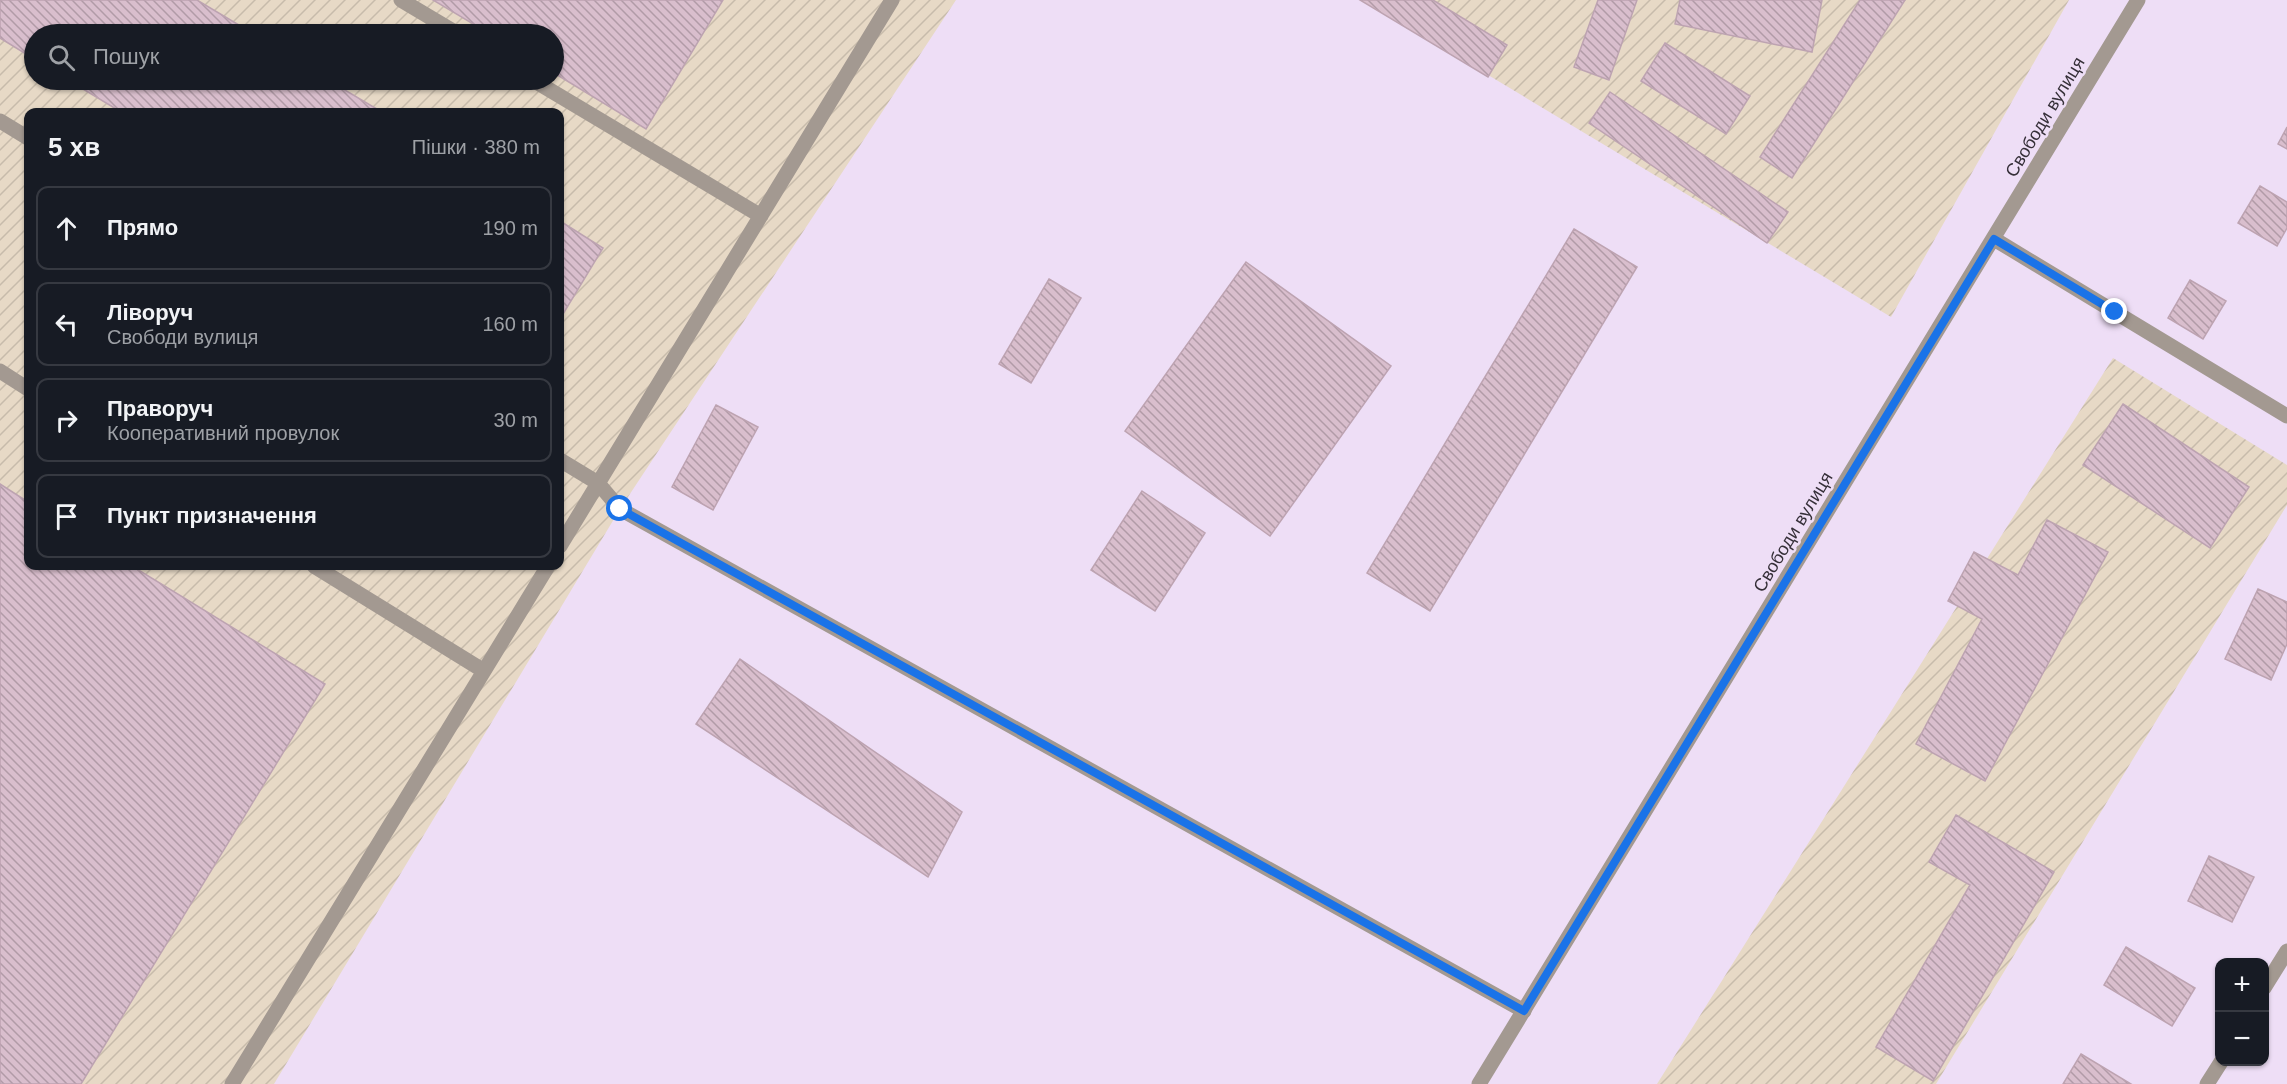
<!DOCTYPE html>
<html lang="uk">
<head>
<meta charset="utf-8">
<style>
	body { margin:0; font-family:Arial,sans-serif; background:#242831; color:#f1f3f6 }
	.controls { position:absolute; right:18px; bottom:18px; display:grid; overflow:hidden; border-radius:12px; box-shadow:0 2px 4px #0004 }
	.controls button { width:54px; height:54px; display:grid; place-items:center; padding:0; border:0; border-bottom:2px solid #363941; background:#171b24; color:#f1f3f6; font:30px sans-serif }
	.stop { position:absolute; width:18px; height:18px; margin:-14px; border:4px solid #1a73e8; border-radius:50%; background:#fff }
	.stop.end { background:#1a73e8; border-color:#fff; box-shadow:0 2px 6px #0008 }
	.list { margin:0; padding:0; list-style:none }
	h2 { display:flex; justify-content:space-between; align-items:center; height:78px; margin:0; padding:0 24px; font-size:26px }
	h2 small { font-size:20px; font-weight:400; color:#9ea1a6 }
	.list li { display:grid; grid-template-columns:39px 1fr auto; gap:18px; align-items:center; box-sizing:border-box; height:84px; margin:0 12px 12px; padding:0 12px; border:2px solid #363941; border-radius:12px }
	.list b { display:block; font-size:22px; white-space:nowrap }
	.list p { margin:0; font-size:20px; white-space:nowrap; color:#9ea1a6 }
	.list em { font-size:20px; font-style:normal; color:#9ea1a6 }
	.icon { flex:none; width:33px; height:33px; fill:none; stroke:currentColor; stroke-width:2; stroke-linecap:round; stroke-linejoin:round }
	.map { position:relative; flex:none; width:2287px; height:1084px; overflow:hidden }
	.search { position:absolute; background:#171b24; box-shadow:0 2px 4px #0004; left:24px; top:24px; width:540px; height:66px; display:flex; align-items:center; gap:15px; box-sizing:border-box; padding:0 21px; border-radius:33px; color:#9ea1a6; font-size:22px }
	.panel { position:absolute; background:#171b24; box-shadow:0 2px 4px #0004; left:24px; top:108px; width:540px; height:462px; border-radius:12px }
	.map>svg:first-child { display:block }
	.industrial { fill:url(#industrial-furrows); fill-rule:evenodd }
	.building { fill:url(#building-back-hatch); stroke:#bda3b1; stroke-width:1.5 }
	.lines { fill:none; stroke-linecap:round; stroke-linejoin:round }
	.service { stroke:#a39991; stroke-width:15 }
	.minor { stroke:#a39991; stroke-width:15 }
	.route { stroke:#1a73e8; stroke-width:8 }
	.labels { text-anchor:middle; stroke-width:5; stroke-linejoin:round; paint-order:stroke }
	.street-label { font-size:18px; fill:#363039; stroke:#eedef6 }
</style>
</head>
<body>
<div class="map">
<svg width="2287" height="1084" viewBox="0 0 2287 1084">
	<defs>
		<pattern id="industrial-furrows" width="10" height="10" patternUnits="userSpaceOnUse" patternTransform="scale(1.5)"><rect width="10" height="10" fill="#e7d9c6"/><path d="M-1 1l2-2M0 10L10 0M9 11l2-2" fill="none" stroke="#c7bbab"/></pattern>
		<pattern id="building-back-hatch" width="6" height="6" patternUnits="userSpaceOnUse" patternTransform="scale(1.5)"><rect width="6" height="6" fill="#d9becd"/><path d="M-1 5l2 2M0 0l6 6M5-1l2 2" fill="none" stroke="#b19ba7"/></pattern>
	</defs>
	<rect width="100%" height="100%" fill="#eedef6"/>
	<path class="industrial" d="M0,0H956L620,509L274,1084H0ZM34,34H554V80H34ZM28,112H560V566H28Z
		M1363,0H2069L1891,317Z
		M2113,358L2287,465V505L1936,1084H1657Z"/>
	<path class="building" d="M0,0H197L254,34H34V59L0,38Z
		M433,0H723L646,129L554,73V34H490Z
		M1360,0H1433L1507,45L1488,77Z
		M1598,0H1637L1609,80L1574,67Z
		M1680,0H1822L1812,52L1675,24Z
		M1860,0H1905L1792,178L1760,157Z
		M1665,43L1750,96L1726,134L1641,81Z
		M68,80H328L382,112H121Z
		M1610,92L1788,212L1767,243L1589,123Z
		M2287,127V149L2278,144Z
		M2260,186L2287,202V228L2277,246L2238,223Z
		M560,221L603,248L560,319Z
		M1574,229L1637,267L1430,611L1367,573Z
		M1246,262L1391,366L1270,536L1125,431Z
		M1049,279L1081,298L1031,383L999,364Z
		M2190,280L2226,301L2203,339L2168,318Z
		M2123,404L2249,487L2210,548L2083,465Z
		M716,405L758,427L713,510L672,487Z
		M0,484L28,502V566H132L325,684L81,1084H0Z
		M1142,491L1205,533L1155,611L1091,570Z
		M2047,520L2108,552L1985,781L1916,744L1982,619L1948,601L1974,552L2018,575Z
		M2258,589L2287,602V644L2271,680L2225,659Z
		M740,659L962,812L928,877L696,724Z
		M1956,815L2054,872L1933,1081L1876,1047L1970,885L1929,862Z
		M2209,856L2254,877L2232,922L2188,901Z
		M2126,947L2195,988L2172,1026L2104,985Z
		M2081,1054L2131,1084H2063Z"/>
	<g class="lines">
		<path class="service" d="M401,0L458,34
			M533,80L761,216
			M0,121L28,138
			M0,371L28,389
			M560,460L598,483L620,509L1524,1011
			M560,546L892,0
			M314,566L484,671
			M232,1084L548,566"/>
		<path class="minor" d="M1994,239L2287,416
			M2264,988L2287,951
			M1479,1084L2138,0
			M2207,1084L2221,1062"/>
	</g>
	<g class="lines">
		<path class="route" d="M620,509L1524,1011L1994,239L2115,312"/>
	</g>
	<g class="labels">
		<g class="street-label">
			<text transform="translate(2045 117) rotate(-59)" y="6">Свободи вулиця</text>
			<text transform="translate(1793 532) rotate(-59)" y="6">Свободи вулиця</text>
		</g>
	</g>
</svg>
<div class="controls">
<button>+</button>
<button>−</button>
</div>
<div class="stop" style="left:620px;top:509px"></div>
<div class="stop end" style="left:2115px;top:312px"></div>
<div class="search"><svg class="icon" aria-label="search" viewBox="0 0 24 24"><circle cx="10" cy="10" r="6"/><path d="M15 15l6 6"/></svg>Пошук</div>
<section class="panel">
<h2>5 хв<small>Пішки · 380 m</small></h2>
<ul class="list">
<li><svg class="icon" aria-label="ahead" viewBox="0 0 24 24"><path d="M12 20V5M6 11l6-6 6 6"/></svg><div><b>Прямо</b></div><em>190 m</em></li>
<li><svg class="icon" aria-label="left" viewBox="0 0 24 24"><path d="M17 20v-9H6M10 6l-5 5 5 5"/></svg><div><b>Ліворуч</b><p>Свободи вулиця</p></div><em>160 m</em></li>
<li><svg class="icon" aria-label="right" viewBox="0 0 24 24"><path d="M7 20v-9h11M14 6l5 5-5 5"/></svg><div><b>Праворуч</b><p>Кооперативний провулок</p></div><em>30 m</em></li>
<li><svg class="icon" aria-label="arrive" viewBox="0 0 24 24"><path d="M6 21V4h12l-3 4 3 4H6"/></svg><div><b>Пункт призначення</b></div></li>
</ul>
</section>
</div>
</body>
</html>
